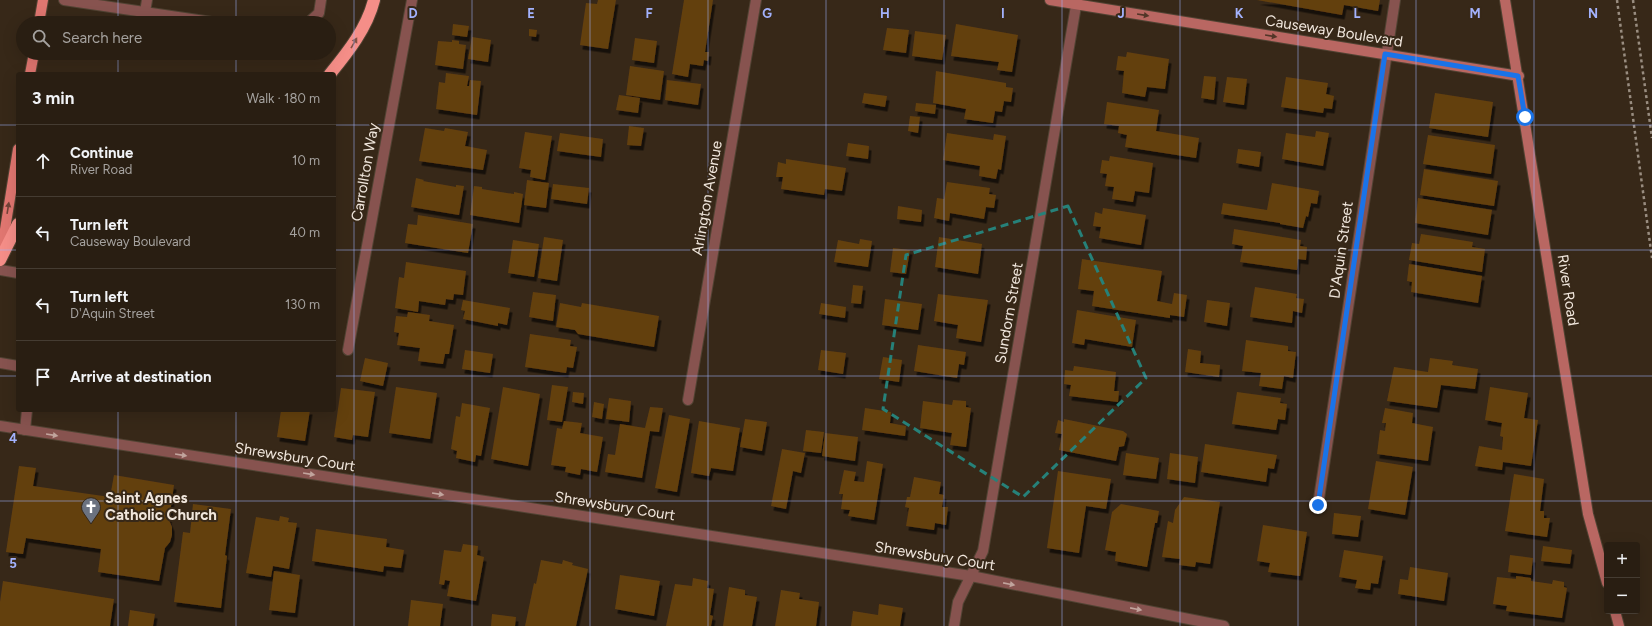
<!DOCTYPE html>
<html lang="en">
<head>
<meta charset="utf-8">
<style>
	body { margin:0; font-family:Figtree,sans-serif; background:#31271b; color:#f1f3f6 }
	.controls { position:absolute; right:12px; bottom:12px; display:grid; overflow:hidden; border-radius:4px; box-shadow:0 4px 16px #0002 }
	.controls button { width:36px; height:36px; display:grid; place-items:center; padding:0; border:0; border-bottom:1px solid #453c32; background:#291e12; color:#f1f3f6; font:20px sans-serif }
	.stop { position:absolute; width:12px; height:12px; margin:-9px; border:3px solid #1a73e8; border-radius:50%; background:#fff }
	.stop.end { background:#1a73e8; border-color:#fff; box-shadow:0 1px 4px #0008 }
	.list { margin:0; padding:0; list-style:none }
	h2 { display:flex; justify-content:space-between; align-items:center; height:52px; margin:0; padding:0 16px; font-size:17px }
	h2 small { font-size:13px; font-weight:400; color:#a5a29f }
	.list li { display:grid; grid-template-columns:26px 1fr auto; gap:12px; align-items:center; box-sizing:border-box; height:72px; padding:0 16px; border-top:1px solid #453c32 }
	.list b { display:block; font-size:15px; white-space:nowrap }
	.list p { margin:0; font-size:13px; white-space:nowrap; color:#a5a29f }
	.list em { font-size:13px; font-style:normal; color:#a5a29f }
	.icon { flex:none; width:22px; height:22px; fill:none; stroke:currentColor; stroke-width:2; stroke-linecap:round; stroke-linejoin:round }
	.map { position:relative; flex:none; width:1652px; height:626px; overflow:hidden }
	.search { position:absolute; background:#291e12; box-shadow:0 4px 16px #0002; left:16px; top:16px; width:320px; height:44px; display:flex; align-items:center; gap:10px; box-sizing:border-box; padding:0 14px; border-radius:22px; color:#a5a29f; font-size:15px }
	.panel { position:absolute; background:#291e12; box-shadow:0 4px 16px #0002; left:16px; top:72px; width:320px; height:340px; border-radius:4px }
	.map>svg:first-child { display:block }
	.building { fill:#633f11; filter:url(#shadow) }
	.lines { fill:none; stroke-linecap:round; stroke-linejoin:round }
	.lane-casing { stroke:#514333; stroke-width:12 }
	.street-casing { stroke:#514333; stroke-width:12 }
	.secondary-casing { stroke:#514333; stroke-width:12 }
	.primary-casing { stroke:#514333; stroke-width:12 }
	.highway-casing { stroke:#514333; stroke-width:14 }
	.path { stroke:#998d80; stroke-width:2.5; stroke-dasharray:3 3; stroke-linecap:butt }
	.lane { stroke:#87534f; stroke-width:10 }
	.street { stroke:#87534f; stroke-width:10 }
	.secondary { stroke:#b96762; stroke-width:10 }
	.primary { stroke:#e07670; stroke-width:10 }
	.highway { stroke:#f58e88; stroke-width:12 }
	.oneway { fill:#513527 }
	.oneway2 { fill:#835145 }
	.oneway3 { fill:#724337 }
	.oneway4 { fill:#c1a49d }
	.route { stroke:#1a73e8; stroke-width:5 }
	.marked { fill:none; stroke:#268179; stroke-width:3; stroke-dasharray:8 5; stroke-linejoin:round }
	.grid { fill:none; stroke:#a3b2fd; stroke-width:1; stroke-opacity:0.55 }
	.labels { text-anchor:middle; stroke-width:4; stroke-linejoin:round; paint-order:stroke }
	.street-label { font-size:15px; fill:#f0e6dc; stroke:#372818 }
	.poi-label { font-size:15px; font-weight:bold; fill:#f0e6dc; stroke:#372818; text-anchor:start }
	.grid-label { font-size:13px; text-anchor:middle; font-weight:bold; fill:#a3b2fd; stroke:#372818; stroke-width:4; stroke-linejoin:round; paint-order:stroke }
</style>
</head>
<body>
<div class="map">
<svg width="1652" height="626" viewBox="0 0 1652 626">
	<defs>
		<filter id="shadow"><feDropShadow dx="2.5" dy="4.5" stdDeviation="0" flood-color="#0009"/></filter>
	</defs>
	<rect width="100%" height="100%" fill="#372818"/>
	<path class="building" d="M598,0H616L608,49L580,45L586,3L597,4Z
		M684,0H713L705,52H709L708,61L704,60L703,66L690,64L688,77L672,74Z
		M1257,0H1380L1378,11L1344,5L1342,15Z
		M453,24L469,26L467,37L452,35Z
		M956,24L1018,35L1012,72L997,70L999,62L951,56Z
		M887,28L909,30L906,53L883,50Z
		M529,29L537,30L536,37L529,36Z
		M915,31L946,35L942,60L912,56Z
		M472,37L491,40L488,62L468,59Z
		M635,38L657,41L654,63L632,60Z
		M452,40L459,41V44L466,45L463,69L435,65L438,41L452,42Z
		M1127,52L1169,59L1165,89L1147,87L1145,97L1122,93L1124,71L1116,70L1118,56L1126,57Z
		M630,66L664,71L660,100L626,95Z
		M936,71L1006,83V87L1013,88L1011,102L1004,101L1002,112L995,111L993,123L964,119L966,109L933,103Z
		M446,73L469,76L467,86H469L470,80L481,81L477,115L436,109L439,82L445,83Z
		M1204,76L1216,77L1214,100L1201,98Z
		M1227,77L1247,79L1244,105L1223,102Z
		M1286,77L1328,83L1326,94L1334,96L1332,109L1324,108L1323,113L1281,107Z
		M667,80L701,84L698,105L665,100Z
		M864,93L887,96L885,107L862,103Z
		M1435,93L1493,102L1488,137L1429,128Z
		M619,95L640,98L638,113L616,110Z
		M1107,102L1159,110L1156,131L1199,138L1196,158L1125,147L1127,135L1118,133L1119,126L1104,124Z
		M916,103L936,105L935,114L915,111Z
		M910,116L920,117L918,133L908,131Z
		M629,126L644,128L641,146L627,145Z
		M425,128L444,131L445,128L468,132L465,146L487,150L483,170L419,161Z
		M1316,131L1329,133L1323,166L1282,159L1286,133L1315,137Z
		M525,132L552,136L545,180L530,177L531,170L519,168Z
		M560,133L603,139L601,157L557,151Z
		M947,133L993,140L994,134L1006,136L1001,170L998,169L996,179L979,176L980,166L943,160Z
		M1428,135L1495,145L1491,174L1423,164Z
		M848,143L869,146L868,159L846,156Z
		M1238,149L1261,152L1259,167L1236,163Z
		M1110,156L1153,163L1149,193L1135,191L1133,202L1112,199L1114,187L1105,186L1107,174L1100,173L1102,160L1109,161Z
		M786,159L846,168L842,191L825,189L824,195L781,189L783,177H776L778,162L786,164Z
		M1424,169L1498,181L1494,206L1420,195Z
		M416,178L424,180L423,181L456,187V185L464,186L459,215L411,207Z
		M527,180L549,183L546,208L524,205Z
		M947,182L990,188L989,194L996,195L994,208L986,207L984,219L950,213L949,221L934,218L937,198L944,199Z
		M1272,183L1319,191L1317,204L1311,203L1308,217L1306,216L1303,228L1280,224V223L1221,214L1223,203L1267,210Z
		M553,184L589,188L587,204L551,199Z
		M474,186L482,187V189L514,194V192L523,194L519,223L470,215Z
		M1418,198L1492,210L1488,235L1415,223Z
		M898,206L922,210L921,222L897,219Z
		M1103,208L1146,215L1141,245L1099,238L1101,227L1093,226L1095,212L1102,214Z
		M418,215L473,224L468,253L405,243L408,224L417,225Z
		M1234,229L1301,240L1300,246L1307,247L1306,260L1298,259L1297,270L1240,262L1243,246L1232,244Z
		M1421,234L1473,242L1472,247L1485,249L1482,272L1409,260L1412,243L1419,244Z
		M544,237L563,240L557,281L538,278Z
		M939,237L982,244L978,274L935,267Z
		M860,239L872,241L868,267L834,262L838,240L859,244Z
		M513,240L539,244L534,277L508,273Z
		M893,248L910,250L906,274L890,272Z
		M1082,259L1162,271L1157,301L1172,304L1174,293L1187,295L1184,317L1170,315V318L1092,306L1094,291L1078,289Z
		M406,262L466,271L463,295L454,294L453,300L446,299L445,305L419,301L418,312L395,308L399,277L404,278Z
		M1409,264L1482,276L1478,303L1411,292L1412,282L1407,281Z
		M853,285L863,286L861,304L851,303Z
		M1255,287L1297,294L1296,298L1304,299L1302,313L1293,311L1292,323L1250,317Z
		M533,292L556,295L553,321L529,317Z
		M938,294L988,300L981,342L956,338L958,325L934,321Z
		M885,299L922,304L918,330L882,325Z
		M463,300L510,308L507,325L498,323V326L463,319L465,311L461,310Z
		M1207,300L1230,303L1227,326L1204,322Z
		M560,303L581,307L582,303L659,316L654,347L578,334L575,330L556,327Z
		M821,303L846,307L845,318L819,314Z
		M1077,310L1136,320L1132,347L1085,339L1084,345L1072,343Z
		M408,312L430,315L429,321L454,325L449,354H445L443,364L418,361L420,348L397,345L399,333L394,332L396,316L407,317Z
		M530,334L571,340L570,346L577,347L573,368L567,367L566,373L525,367Z
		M1246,340L1288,346V351L1296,352L1293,378L1284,376L1282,389L1259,386L1261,373L1242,371Z
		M918,345L966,352L964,365L959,364L957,378L914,371Z
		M1188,349L1201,351L1200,363L1220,365L1219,377L1185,372Z
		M465,350L493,354L490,373L462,369Z
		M821,350L846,353L843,374L818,370Z
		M883,357L902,360L899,382L879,379Z
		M365,358L388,363L383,386L360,381Z
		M1430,358L1453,361L1452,365L1478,369L1475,389L1441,385L1437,408L1387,401L1394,367L1428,372Z
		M1074,366L1116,372L1114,391H1119L1118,402L1069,396L1071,385L1064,384L1065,370L1073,371Z
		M552,385L568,387L562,422L547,420Z
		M396,387L437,393L430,439L389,433Z
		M503,387L540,394L528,466L491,459Z
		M1490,387L1528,393L1524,418L1538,420L1531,466L1503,462L1502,470L1475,466L1479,446L1502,450L1503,437L1500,436L1502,423L1485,420Z
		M341,388L375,392L368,437L353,435L352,440L334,437Z
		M573,392L584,393L583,404L572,402Z
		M1237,392L1281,398L1280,403L1287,404L1285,420L1278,419L1276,430L1232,424Z
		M609,398L631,401L629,422L606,419Z
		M953,400L966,401V407L971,408L966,447L950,445L952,433L920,428L923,401L952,405Z
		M594,402L604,404L602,419L592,417Z
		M462,403L490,408L481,456L476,455L475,462L456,458L457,451L451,449L456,416L460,417Z
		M650,407L663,408L659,432L650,431L642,478L605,472L608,454L615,455L620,424L645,428Z
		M865,408L891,412L890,423L906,426L905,436L862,430Z
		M1385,408L1413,413L1412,423L1433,427L1428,461L1377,454L1380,430L1385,431L1386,423H1382Z
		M281,410H310L305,441L277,437Z
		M669,415L690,419L677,492L655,488Z
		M745,419L767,422L762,451L740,447Z
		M1064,419L1123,431L1127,434L1124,446L1119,447L1116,461L1059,450L1062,434L1055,433L1058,420L1064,422Z
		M564,421L582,423L580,433L603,437L597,472L581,469L580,475L565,472L566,467L551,465L557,428L562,429Z
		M699,421L740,428L733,471L711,468L709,476L691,473Z
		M806,430L824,432L821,453L803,451Z
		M825,433L858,437L855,461L822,456Z
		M1205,444L1277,455L1274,469L1268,468L1266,482L1201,472Z
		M782,449L805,453L801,473L793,471L786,509L771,506Z
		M1126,453L1159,458L1156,479L1123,475Z
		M1170,453L1198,457L1195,483L1167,479Z
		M867,461L883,464L874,520L848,516L850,510L841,509L843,494H839L844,470L856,472L854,481L864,482Z
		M1376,461L1413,467L1405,515L1368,509Z
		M19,466L36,468L33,486L110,497L114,475L174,485L169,520L172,527V535L170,542L165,548L159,581L98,572L101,549L26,538L23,554L6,552Z
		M1058,471L1111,479L1106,509L1086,506L1079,553L1047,548Z
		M1514,474L1544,479L1540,511H1544V518H1550L1547,537L1505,531Z
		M914,477L941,482L939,494L944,495L942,507H948L946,525L935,523L934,530L906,526L909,508L905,507L907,497H910Z
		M1184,497L1220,502L1210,564L1196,562L1195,567L1179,565L1180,559L1162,557L1168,521L1173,523L1175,510Z
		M193,504L231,509L225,555L227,556L221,608L174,602L183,532L190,533Z
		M1121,504L1159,511L1157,523H1155L1147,567L1115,561L1116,552L1105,550L1112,512Z
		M1334,513L1361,516L1358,537L1332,534Z
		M280,516L289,518L288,522L297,523L289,569L273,566L271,577L246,573L256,517L279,521Z
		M1263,525L1307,532L1300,576L1268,572L1270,563L1257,561Z
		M316,529L387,539L386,547L404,550L401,568L384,566L383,572L312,561Z
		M463,544L478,546L477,555L484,557L476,601L447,596L450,581L445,580L444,585L439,584L444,550L461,552Z
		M1543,546L1572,550L1570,564L1541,561Z
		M1344,550L1383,556L1378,584L1371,583L1370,590L1355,588L1357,580L1339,577Z
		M1510,555L1533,558L1531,575L1508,572Z
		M541,560L562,564L563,560L573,563L572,565L588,569L576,626H525L534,583L536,584Z
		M1410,567L1448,573L1444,601L1398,594L1400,579L1408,580Z
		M274,571L300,575L295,613L269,610Z
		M620,575L660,581L654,616L615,609Z
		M1516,576L1531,578V581L1552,584L1553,580L1564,582V587L1567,588L1562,618L1506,611L1507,606L1493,604L1497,577L1516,579Z
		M693,578L708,581L707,588L714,589L710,615L713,616L711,626H666L675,584L692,586Z
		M3,581L114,599L110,626H0V602Z
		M729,587L745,590V595L757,597L752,626H723Z
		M781,590L800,593L799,599L819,602L816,626H775Z
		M411,600L443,604L440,626H408Z
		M879,604L903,608L900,626H851L853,611L878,615Z
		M130,610L155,614L153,626H128Z
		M492,614L516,617L515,626H491Z"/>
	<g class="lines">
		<defs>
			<path id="lane" d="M64,0L218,23
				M145,12L147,0
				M308,23L319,13L321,0
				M0,270L18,273
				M0,363L18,366
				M25,430L27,410"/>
			<path id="street" d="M348,350L412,0
				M688,400L756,0
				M0,426L971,576L1224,626
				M1318,505L1395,0
				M954,626L958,602L983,551L1077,0"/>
			<path id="secondary" d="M1050,0L1519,76
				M1505,0L1588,514L1607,583
				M1615,611L1619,626"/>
			<path id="primary" d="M39,23L43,0
				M30,74L34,53
				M1,254L18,149"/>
			<path id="highway" d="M330,74C348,52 367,28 374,0
				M0,260L18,224"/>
		</defs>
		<use href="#lane" class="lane-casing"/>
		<use href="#street" class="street-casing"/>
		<use href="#secondary" class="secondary-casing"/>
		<use href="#primary" class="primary-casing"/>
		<use href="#highway" class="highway-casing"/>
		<path class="path" d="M1617,0L1652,258
			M1633,0L1652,138"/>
		<use href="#lane" class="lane"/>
		<use href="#street" class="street"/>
		<use href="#secondary" class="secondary"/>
		<use href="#primary" class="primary"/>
		<use href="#highway" class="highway"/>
	</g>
	<defs><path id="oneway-solid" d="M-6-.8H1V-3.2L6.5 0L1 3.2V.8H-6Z"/></defs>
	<g class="oneway">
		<use href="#oneway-solid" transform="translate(1143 15) rotate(9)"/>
		<use href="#oneway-solid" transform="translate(1271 36) rotate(9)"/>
	</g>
	<use class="oneway2" href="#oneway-solid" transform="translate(354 43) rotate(-60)"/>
	<use class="oneway3" href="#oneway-solid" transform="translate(8 208) rotate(-81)"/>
	<g class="oneway4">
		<use href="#oneway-solid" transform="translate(52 435) rotate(9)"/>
		<use href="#oneway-solid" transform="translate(181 455) rotate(9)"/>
		<use href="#oneway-solid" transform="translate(309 474) rotate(9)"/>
		<use href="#oneway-solid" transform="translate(438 494) rotate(9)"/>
		<use href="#oneway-solid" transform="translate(1009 584) rotate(11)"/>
		<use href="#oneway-solid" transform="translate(1136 609) rotate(11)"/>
	</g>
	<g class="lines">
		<path class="route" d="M1318,505L1385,54L1518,76L1525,117"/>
	</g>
	<path class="marked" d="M1068,206L1146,378L1023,497L883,409L906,255Z"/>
	<path class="grid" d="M118,0V23M236,0V23M354,0V626M472,0V626M590,0V626M708,0V626M826,0V626M944,0V626M1062,0V626M1180,0V626M1298,0V626M1416,0V626M1534,0V626M118,53V74M236,53V74M0,125H18M334,125H1652M0,250H18M334,250H1652M0,376H18M334,376H1652M118,410V626M236,410V626M0,501H1652"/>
	<defs>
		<symbol id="church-pin" viewBox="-11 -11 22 30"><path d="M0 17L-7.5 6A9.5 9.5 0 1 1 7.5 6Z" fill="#6b7280" stroke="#372818"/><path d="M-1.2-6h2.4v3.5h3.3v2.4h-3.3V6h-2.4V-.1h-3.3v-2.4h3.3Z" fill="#fff"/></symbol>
	</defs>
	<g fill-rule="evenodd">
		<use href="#church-pin" x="80" y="496" width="22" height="30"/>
	</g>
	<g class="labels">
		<g class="street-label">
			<text transform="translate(1334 31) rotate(9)" y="5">Causeway Boulevard</text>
			<text transform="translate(365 172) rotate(-80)" y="5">Carrollton Way</text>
			<text transform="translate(707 198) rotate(-80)" y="5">Arlington Avenue</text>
			<text transform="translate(1341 250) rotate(-82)" y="5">D'Aquin Street</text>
			<text transform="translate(1568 290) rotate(81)" y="5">River Road</text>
			<text transform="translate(1009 313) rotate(-80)" y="5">Sundorn Street</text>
			<text transform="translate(295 457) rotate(9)" y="5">Shrewsbury Court</text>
			<text transform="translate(615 506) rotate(9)" y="5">Shrewsbury Court</text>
			<text transform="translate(935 556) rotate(9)" y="5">Shrewsbury Court</text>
		</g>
		<g class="poi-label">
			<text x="105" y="503">Saint Agnes<tspan x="105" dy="17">Catholic Church</tspan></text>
		</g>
	</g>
	<g class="grid-label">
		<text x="413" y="18">D</text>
		<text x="531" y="18">E</text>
		<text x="649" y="18">F</text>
		<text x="767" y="18">G</text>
		<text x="885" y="18">H</text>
		<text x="1003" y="18">I</text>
		<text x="1121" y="18">J</text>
		<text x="1239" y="18">K</text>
		<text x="1357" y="18">L</text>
		<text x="1475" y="18">M</text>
		<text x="1593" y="18">N</text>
		<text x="13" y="443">4</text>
		<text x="13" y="568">5</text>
	</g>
</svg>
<div class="controls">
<button>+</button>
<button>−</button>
</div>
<div class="stop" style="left:1525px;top:117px"></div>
<div class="stop end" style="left:1318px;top:505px"></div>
<div class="search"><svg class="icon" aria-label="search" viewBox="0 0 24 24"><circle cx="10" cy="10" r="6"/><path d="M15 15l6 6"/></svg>Search here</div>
<section class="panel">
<h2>3 min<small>Walk · 180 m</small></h2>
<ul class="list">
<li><svg class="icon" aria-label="ahead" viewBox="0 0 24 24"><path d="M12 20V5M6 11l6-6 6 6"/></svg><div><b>Continue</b><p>River Road</p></div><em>10 m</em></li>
<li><svg class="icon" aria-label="left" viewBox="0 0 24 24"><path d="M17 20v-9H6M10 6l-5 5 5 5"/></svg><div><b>Turn left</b><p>Causeway Boulevard</p></div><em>40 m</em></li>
<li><svg class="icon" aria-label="left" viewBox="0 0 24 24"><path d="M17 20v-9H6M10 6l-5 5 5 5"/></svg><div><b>Turn left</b><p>D'Aquin Street</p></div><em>130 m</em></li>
<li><svg class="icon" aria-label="arrive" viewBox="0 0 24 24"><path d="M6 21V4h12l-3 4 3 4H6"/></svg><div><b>Arrive at destination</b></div></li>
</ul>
</section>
</div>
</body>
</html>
